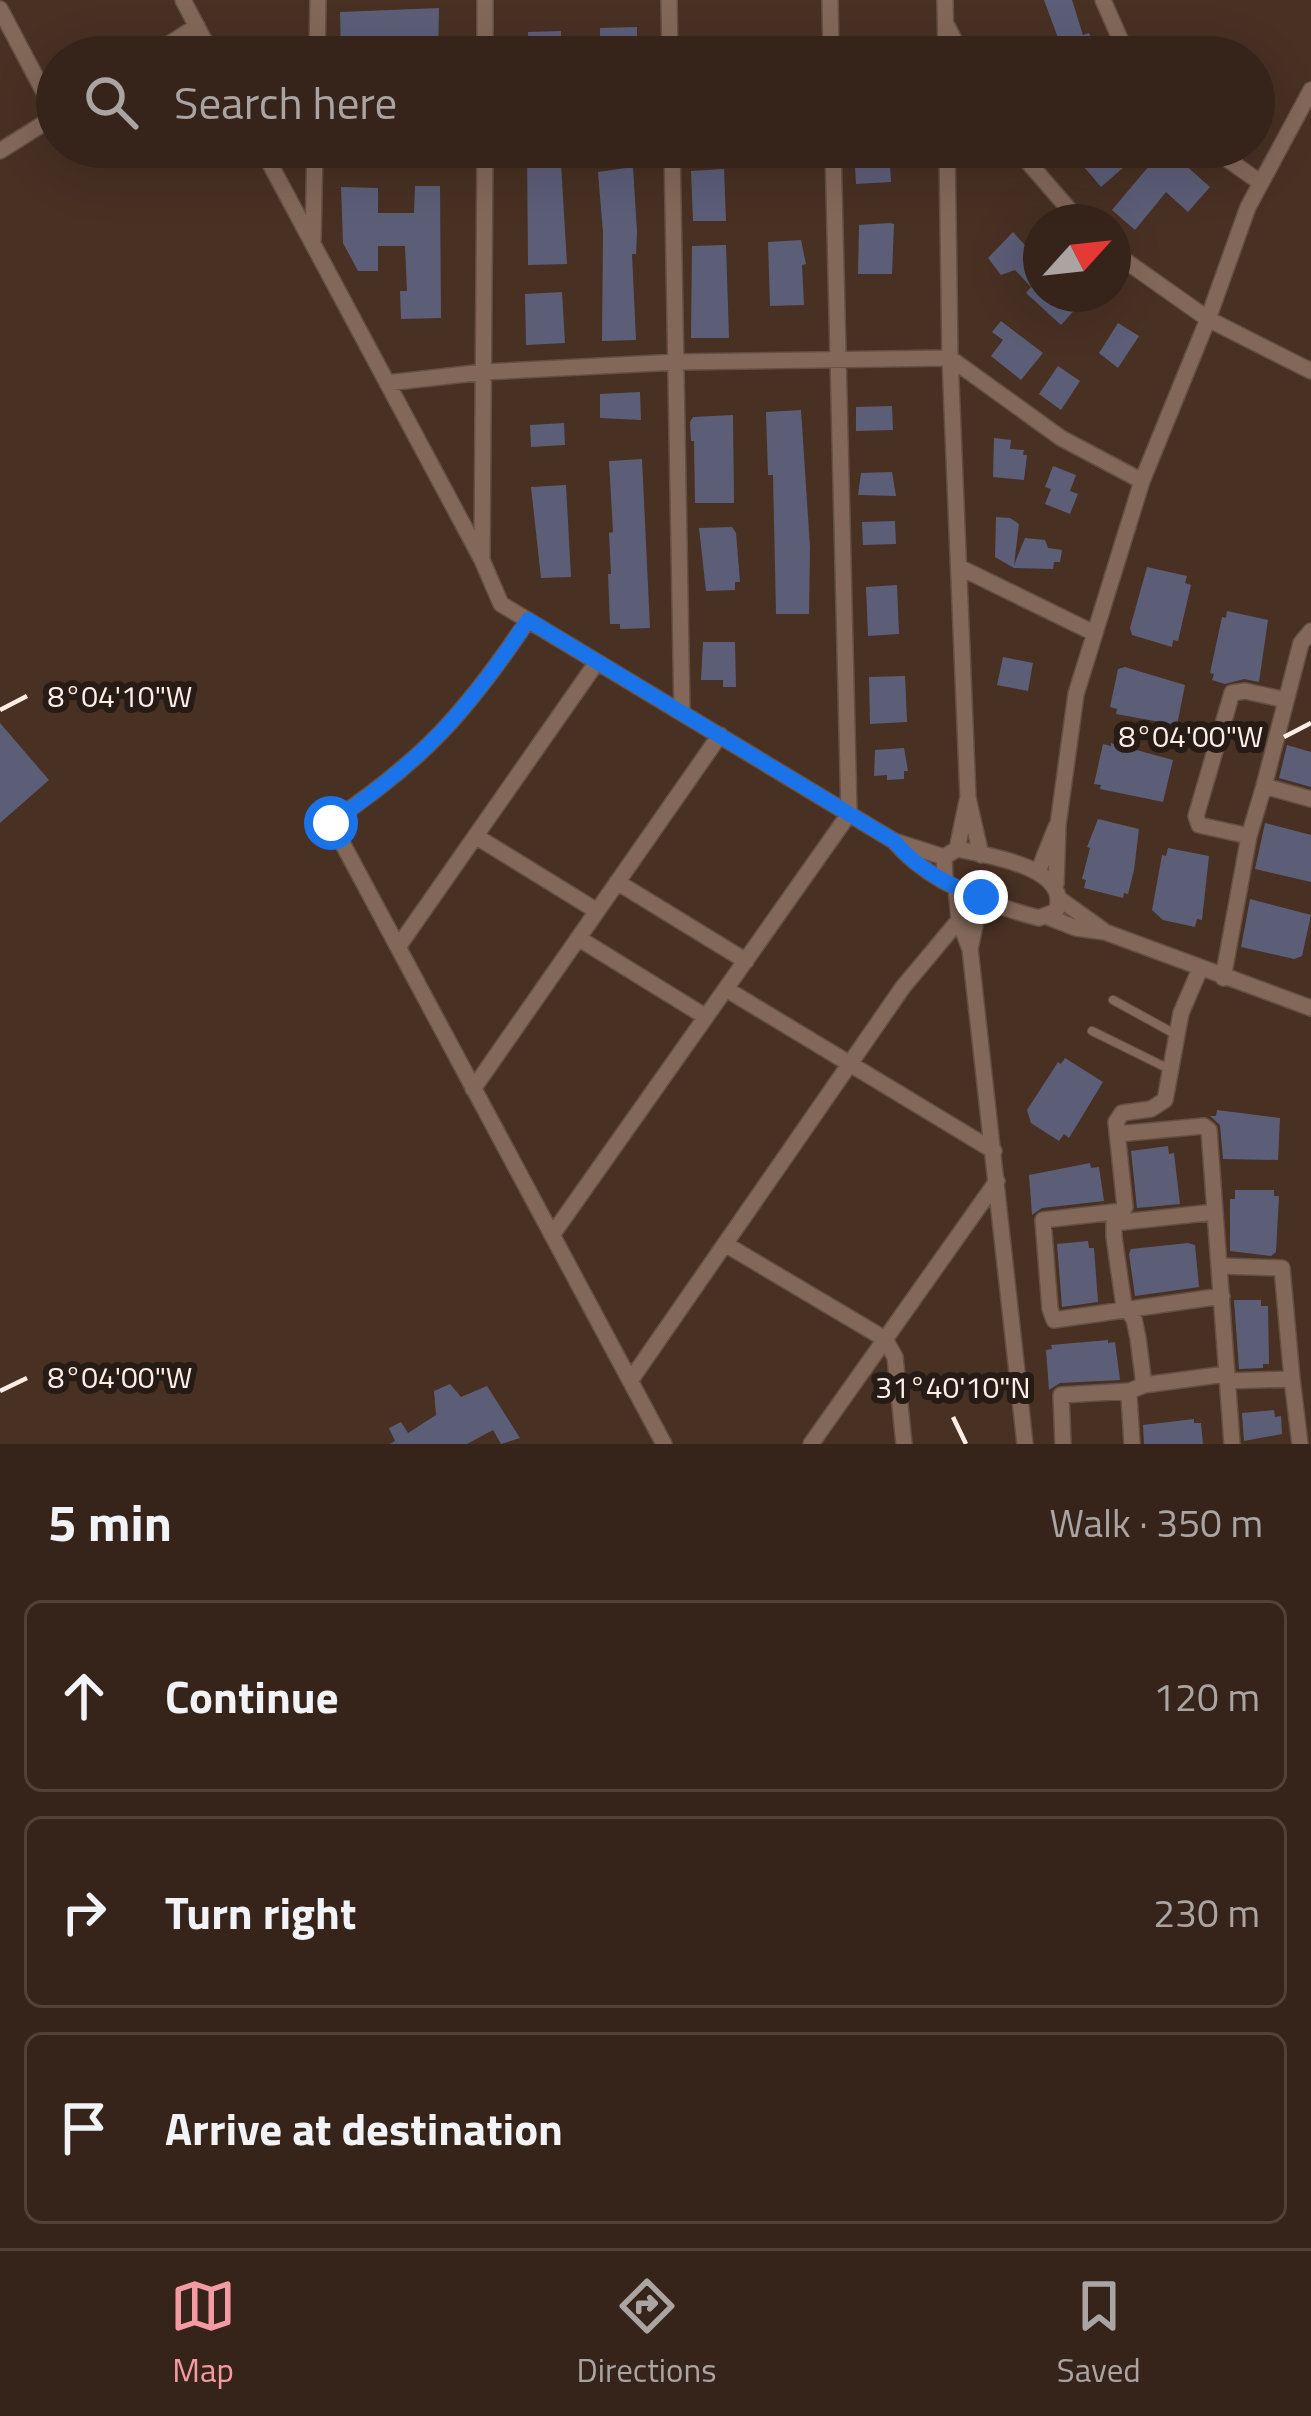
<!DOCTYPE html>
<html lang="en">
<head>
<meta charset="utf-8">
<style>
	body { margin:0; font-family:"Titillium Web",sans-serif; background:#413027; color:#f1f3f6 }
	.compass { position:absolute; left:1023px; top:204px; width:108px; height:108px; border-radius:50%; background:#36241a; box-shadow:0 12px 48px #0002; rotate:63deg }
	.stop { position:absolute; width:36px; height:36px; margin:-27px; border:9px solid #1a73e8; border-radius:50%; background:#fff }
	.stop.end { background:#1a73e8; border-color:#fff; box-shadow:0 3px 12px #0008 }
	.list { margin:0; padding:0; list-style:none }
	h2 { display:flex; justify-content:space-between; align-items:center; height:156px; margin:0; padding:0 48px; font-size:51px }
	h2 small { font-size:39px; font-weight:400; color:#aaa4a2 }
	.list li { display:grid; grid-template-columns:78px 1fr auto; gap:36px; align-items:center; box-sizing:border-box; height:192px; margin:0 24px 24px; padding:0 24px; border:3px solid #504139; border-radius:18px }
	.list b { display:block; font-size:45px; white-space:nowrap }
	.list em { font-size:39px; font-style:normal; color:#aaa4a2 }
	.icon { flex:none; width:66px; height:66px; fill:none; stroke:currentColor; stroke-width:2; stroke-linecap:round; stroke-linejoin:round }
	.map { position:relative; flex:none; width:1311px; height:1444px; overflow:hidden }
	.search { position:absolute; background:#36241a; box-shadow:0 12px 48px #0002; left:36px; right:36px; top:36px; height:132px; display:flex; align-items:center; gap:30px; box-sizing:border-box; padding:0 42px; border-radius:66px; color:#aaa4a2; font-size:45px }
	.sheet { height:804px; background:#36241a }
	nav { display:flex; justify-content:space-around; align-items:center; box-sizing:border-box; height:168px; border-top:3px solid #504139; background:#36241a; font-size:33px; color:#aaa4a2 }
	nav a { display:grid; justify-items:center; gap:6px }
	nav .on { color:#f49aa2 }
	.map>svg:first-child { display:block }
	.building { fill:#5c5e78 }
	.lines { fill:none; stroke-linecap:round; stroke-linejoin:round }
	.lane-casing { stroke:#634f44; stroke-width:10 }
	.street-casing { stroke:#634f44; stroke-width:18 }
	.lane { stroke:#836859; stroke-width:8 }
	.street { stroke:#836859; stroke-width:15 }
	.route { stroke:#1a73e8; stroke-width:15 }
	.ticks { fill:none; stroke:#feeee6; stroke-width:4.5 }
	.ticks-label { font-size:30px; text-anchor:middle; fill:#feeee6; stroke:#261b15; stroke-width:12; stroke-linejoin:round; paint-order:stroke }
</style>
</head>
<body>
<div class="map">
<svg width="1311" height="1444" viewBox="0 0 1311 1444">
	<rect width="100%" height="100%" fill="#483023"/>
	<path class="building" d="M1044,0H1072L1083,35L1089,33L1101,57H1065Z
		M439,8L438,57H341L340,12Z
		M637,27V49L600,50V28Z
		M561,31V54L529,55L528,32Z
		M527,147H560L567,264L528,265Z
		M854,147H889L891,182L856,184Z
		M1123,147H1147L1101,187L1079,161Z
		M1165,147L1210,187L1188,212L1166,192L1135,230L1112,210Z
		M633,167L637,232L636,254H632L636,340L602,341L603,233L598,172Z
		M724,169L726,221H693L691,171Z
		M415,186H440L441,318L401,319L400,291H407L405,246H378V271H358L343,243L341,187L378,188V213H414Z
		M890,223L894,224L892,274H858L859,225Z
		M1013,232L1041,263V294H1089L1061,325L1026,293L1031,287L1015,270L1001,275L988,258Z
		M801,240L806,264L802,265L804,305L770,306L768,242Z
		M726,245L729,338H691L692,246Z
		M562,292L565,343L526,345L525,294Z
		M1001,321L1043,353L1021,380L991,356L1003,340L992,332Z
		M1118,323L1139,336L1118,368L1099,353Z
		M1058,366L1080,381L1061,410L1039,394Z
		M640,392L641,420L600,418V394Z
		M892,406L893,430L856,431V407Z
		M801,410L810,547L809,614H776L773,475H768L766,412Z
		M733,415L734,503H695L694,441H691L690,422L693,417Z
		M564,423L565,445L531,447L530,425Z
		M994,438L1011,440L1010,449L1024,450L1023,455H1027L1024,480L993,477Z
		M642,459L650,628L620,629V624H610L608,574H611L609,533L613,532L609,461Z
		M1053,466L1076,475L1070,491L1078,494L1070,514L1045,504L1051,489L1045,487Z
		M892,472L896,496L858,495L861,473Z
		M566,485L571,577L541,578L531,487Z
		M996,517L1010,518L1019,524L1014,565L1025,538L1045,540L1048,548L1062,550L1060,562H1054L1053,569L1014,568L995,557Z
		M895,521L896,544L863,545L862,522Z
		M732,527L736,533L740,582H735V590L706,591L699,528Z
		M1147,567L1187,576L1185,583L1191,585L1178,641L1173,640L1172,647L1132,635L1130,628Z
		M897,585L899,634L868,636L866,587Z
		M1227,611L1268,620L1259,682L1244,679L1225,684L1212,680L1214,674L1210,673L1222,617L1226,618Z
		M703,642H735L736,687H723V680H701Z
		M1003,657L1033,663L1028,691L997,685Z
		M1125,667L1185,685L1177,725L1116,714L1117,709L1110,707L1118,669Z
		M905,676L907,722L870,724L869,677Z
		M0,723L49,780L0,823Z
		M1111,743L1173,760L1163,802L1100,789L1101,785L1094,784L1103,744L1111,746Z
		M1287,745L1311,752V787L1279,778Z
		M904,748L908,771H904V779L887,780V775L874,776L875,750Z
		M1098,819L1139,829L1134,870L1128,894L1124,893L1123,898L1084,888L1086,880L1082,879L1090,848L1087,847Z
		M1265,823L1311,835V882L1255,869Z
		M1168,848L1209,856L1202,920L1197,919L1195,927L1163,920L1152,910L1162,855L1166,856Z
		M1250,899L1311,915L1302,956L1294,959L1241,947Z
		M1065,1058L1103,1082L1069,1138L1064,1134L1059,1141L1031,1123L1027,1110L1058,1062L1061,1064Z
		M1217,1110L1280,1118L1278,1160L1223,1159L1220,1125L1210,1116H1216Z
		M1168,1146L1169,1154L1174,1153L1180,1204L1137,1208L1131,1151Z
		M1090,1163L1091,1168L1099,1167L1104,1201L1042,1208L1032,1215L1029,1175Z
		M1235,1190H1274V1196H1279L1276,1252L1271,1256L1230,1251V1199H1235Z
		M1088,1241L1089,1248H1094L1098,1302L1062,1307L1057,1244Z
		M1188,1243L1195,1245L1199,1287L1135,1296L1129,1254L1131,1249Z
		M1234,1300H1261V1306H1268L1269,1364H1263V1368L1239,1369Z
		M1108,1340V1343L1115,1342L1120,1380L1060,1383L1049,1390L1046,1350L1052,1349L1051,1345Z
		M450,1384L461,1397L487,1386L520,1438L501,1444L493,1430L467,1444H390L395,1441L389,1428L401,1422L408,1433L436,1415L434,1391Z
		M1274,1410L1275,1417L1281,1416L1282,1434L1244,1441L1242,1413Z
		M1194,1419V1423H1201L1203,1444H1144L1143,1425Z"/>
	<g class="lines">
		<defs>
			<path id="lane" d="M1113,1000L1175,1034
				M1092,1031L1169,1069"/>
			<path id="street" d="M183,0L213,57
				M669,0L670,57
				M830,0L831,57
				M945,0L946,57
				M1103,0L1128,57
				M0,9L56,115
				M947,26L963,57
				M149,57L197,26
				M317,57L318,0
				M485,57V0
				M261,147L482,560L501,604L894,841C928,882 989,905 1039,918L1056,911C1073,868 987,855 957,849L944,857L945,880
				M672,147L682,713
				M947,147L950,358L968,798L981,855
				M1015,147L1080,222
				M1210,147L1261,183
				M0,151L57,115
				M313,240L315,147
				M1113,252L1208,319L1311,371
				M387,383L484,372L677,362L950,358L1061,438L1142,481
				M482,557L485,147
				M959,567L1094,633
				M528,620C466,713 423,760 331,822L664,1444
				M1311,631L1301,643L1264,786L1311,799
				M1249,836L1199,825L1196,816L1232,693L1245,691L1286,700
				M477,837L597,911
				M894,841L944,857
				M957,849L967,801
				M1038,872L1056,827
				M617,882L746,961
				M1056,884L1058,825L1076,694L1142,481L1208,319L1248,207L1311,90
				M956,888L959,920L970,949L1025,1444
				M1061,900L1103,930
				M1048,917L1076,928L1105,932L1311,1008
				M578,938L706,1017
				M398,947L597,662
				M970,949L981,897
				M1223,978L1249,836L1264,786
				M726,989L994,1151
				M473,1089L720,735
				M1117,1134L1204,1126L1209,1130L1232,1444
				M1123,1211L1043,1220L1050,1309L1054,1320L1222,1296
				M1114,1223L1215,1212
				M552,1235L849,814L833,147
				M725,1244L885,1339L895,1357L904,1444
				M1222,1266L1282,1268L1292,1379L1227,1381
				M1292,1379L1300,1444
				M630,1381L903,987L959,920
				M1144,1385L1226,1374
				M811,1444L997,1181
				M1063,1444L1061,1395L1130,1391
				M1132,1444L1129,1396L1130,1391L1144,1385L1138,1338L1134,1319L1124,1306L1114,1237V1223L1125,1207L1116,1122L1122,1113L1151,1109L1165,1100L1181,1013L1200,969"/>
		</defs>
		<use href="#lane" class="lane-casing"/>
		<use href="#street" class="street-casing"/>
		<use href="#lane" class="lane"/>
		<use href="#street" class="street"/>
	</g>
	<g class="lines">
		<path class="route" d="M331,823C423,759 466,713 528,620L894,841C917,869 948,885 981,897"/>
	</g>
	<path class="ticks" d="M0,710L27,696M1284,737L1311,723M0,1391L27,1378M953,1417L966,1444"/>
	<g class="ticks-label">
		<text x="120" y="707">8°04'10"W</text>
		<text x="1191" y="747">8°04'00"W</text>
		<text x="120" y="1388">8°04'00"W</text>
		<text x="953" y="1398">31°40'10"N</text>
	</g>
</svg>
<svg class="compass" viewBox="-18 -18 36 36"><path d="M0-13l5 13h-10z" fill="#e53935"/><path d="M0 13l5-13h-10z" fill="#aaa4a2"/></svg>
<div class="stop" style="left:331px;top:823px"></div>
<div class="stop end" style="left:981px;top:897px"></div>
<div class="search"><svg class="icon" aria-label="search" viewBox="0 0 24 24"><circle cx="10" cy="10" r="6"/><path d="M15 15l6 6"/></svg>Search here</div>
</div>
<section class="sheet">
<h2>5 min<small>Walk · 350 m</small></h2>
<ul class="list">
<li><svg class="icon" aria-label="ahead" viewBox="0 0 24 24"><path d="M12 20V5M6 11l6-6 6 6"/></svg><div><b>Continue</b></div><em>120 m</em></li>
<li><svg class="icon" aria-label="right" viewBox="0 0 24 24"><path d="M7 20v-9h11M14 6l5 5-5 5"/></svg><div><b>Turn right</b></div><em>230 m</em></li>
<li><svg class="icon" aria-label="arrive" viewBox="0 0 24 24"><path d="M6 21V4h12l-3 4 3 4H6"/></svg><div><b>Arrive at destination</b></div></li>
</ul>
</section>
<nav>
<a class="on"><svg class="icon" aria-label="map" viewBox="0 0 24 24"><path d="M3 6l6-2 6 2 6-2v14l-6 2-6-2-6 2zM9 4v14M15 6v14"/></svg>Map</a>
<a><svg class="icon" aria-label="directions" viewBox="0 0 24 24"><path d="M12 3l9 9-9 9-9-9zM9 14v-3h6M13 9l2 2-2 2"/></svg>Directions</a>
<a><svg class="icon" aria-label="saved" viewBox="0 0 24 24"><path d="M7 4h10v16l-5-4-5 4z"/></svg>Saved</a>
</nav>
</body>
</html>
